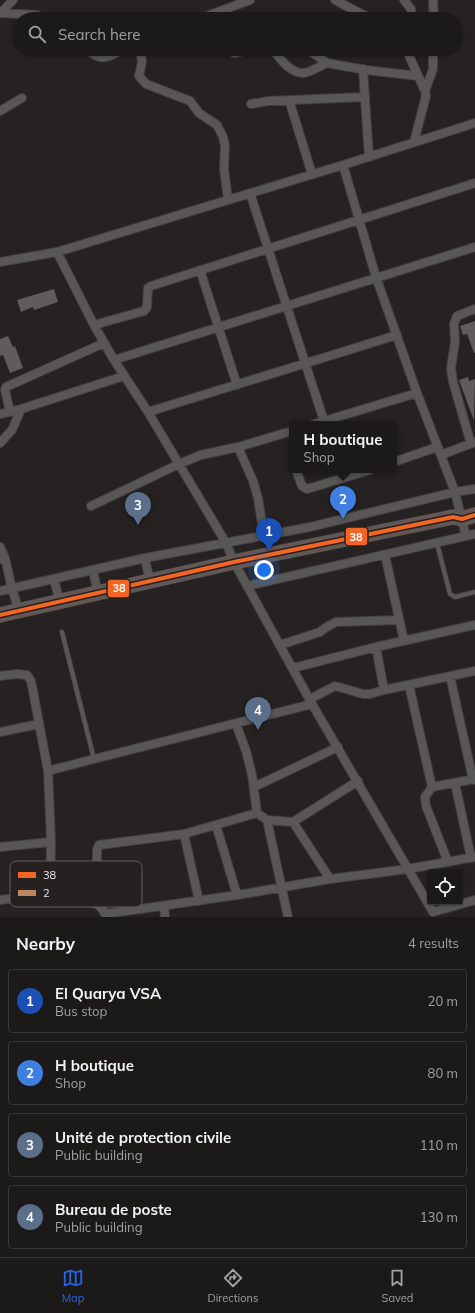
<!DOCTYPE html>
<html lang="en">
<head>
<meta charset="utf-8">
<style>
	body { margin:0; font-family:Mulish,sans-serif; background:#252322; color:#f1f3f6 }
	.controls { position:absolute; right:12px; bottom:12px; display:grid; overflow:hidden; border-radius:4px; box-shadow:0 1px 3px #0004 }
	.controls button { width:36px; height:36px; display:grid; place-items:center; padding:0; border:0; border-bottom:1px solid #3a3838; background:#1c1a19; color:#f1f3f6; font:20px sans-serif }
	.you { position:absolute; left:264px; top:570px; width:14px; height:14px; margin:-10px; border:3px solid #fff; border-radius:50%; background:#1a73e8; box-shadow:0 0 0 6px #1a73e833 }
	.badge { display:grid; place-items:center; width:26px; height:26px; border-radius:50%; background:#2563eb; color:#fff; font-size:13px; font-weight:700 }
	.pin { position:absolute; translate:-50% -33px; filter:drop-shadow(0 1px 2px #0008) }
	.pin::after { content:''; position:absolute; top:21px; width:14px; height:12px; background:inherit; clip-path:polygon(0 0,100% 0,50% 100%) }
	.popup { position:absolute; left:289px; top:421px; width:108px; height:52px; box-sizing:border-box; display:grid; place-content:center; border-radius:4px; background:#1c1a19; filter:drop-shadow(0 1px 3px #0005); font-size:13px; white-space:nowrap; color:#a0a1a2 }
	.popup b { font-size:15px; color:#f1f3f6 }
	.popup::after { content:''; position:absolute; left:50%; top:100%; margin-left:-8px; border:8px solid transparent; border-top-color:#1c1a19 }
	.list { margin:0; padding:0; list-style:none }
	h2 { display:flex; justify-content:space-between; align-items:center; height:52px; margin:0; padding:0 16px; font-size:17px }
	h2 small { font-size:13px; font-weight:400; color:#a0a1a2 }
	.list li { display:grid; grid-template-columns:26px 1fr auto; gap:12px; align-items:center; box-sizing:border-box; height:64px; margin:0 8px 8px; padding:0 8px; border:1px solid #3a3838; border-radius:4px }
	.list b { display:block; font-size:15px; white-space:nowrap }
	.list p { margin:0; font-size:13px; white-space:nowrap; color:#a0a1a2 }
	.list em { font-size:13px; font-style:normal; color:#a0a1a2 }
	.icon { flex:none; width:22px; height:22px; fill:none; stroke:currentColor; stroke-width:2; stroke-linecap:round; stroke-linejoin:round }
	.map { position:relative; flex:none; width:475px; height:917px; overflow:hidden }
	.search { position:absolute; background:#1c1a19; box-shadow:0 1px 3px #0004; left:12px; right:12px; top:12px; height:44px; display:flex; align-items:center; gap:10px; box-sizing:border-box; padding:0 14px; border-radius:22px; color:#a0a1a2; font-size:15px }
	.sheet { height:340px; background:#1c1a19 }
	nav { display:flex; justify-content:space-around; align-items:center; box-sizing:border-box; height:56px; border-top:1px solid #3a3838; background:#1c1a19; font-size:11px; color:#a0a1a2 }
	nav a { display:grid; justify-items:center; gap:2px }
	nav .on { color:#2563eb }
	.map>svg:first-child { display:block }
	.building { fill:#5f5c5b }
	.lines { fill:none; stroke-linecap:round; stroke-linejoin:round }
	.lane-casing { stroke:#423f3f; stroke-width:5.5 }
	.street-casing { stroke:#423f3f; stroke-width:10 }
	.highway-casing { stroke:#423f3f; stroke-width:16 }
	.lane { stroke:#595756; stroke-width:4 }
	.street { stroke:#595756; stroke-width:8 }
	.highway { stroke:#625755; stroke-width:15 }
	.bus-1-casing { stroke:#262120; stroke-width:7 }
	.bus-1 { stroke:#f26522; stroke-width:4 }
	.key { fill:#262120; stroke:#605c5b; stroke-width:1 }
	.key-label { font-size:11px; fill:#e9e5e5 }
	.line-badge { stroke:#262120; stroke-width:1.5 }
	.badge-label { font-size:11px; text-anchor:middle; font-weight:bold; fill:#fff }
</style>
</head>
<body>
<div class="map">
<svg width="475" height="917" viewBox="0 0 475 917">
	<rect width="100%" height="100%" fill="#252221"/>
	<path class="building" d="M54,289L58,302L34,310L33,307L21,312L17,300Z
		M475,321V353H474L467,334L463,335L460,326Z
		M8,336L13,347L15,346L23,368L10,373L3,355L0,356V339Z
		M468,377L469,381L475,379L474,421L459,380Z"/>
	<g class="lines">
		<defs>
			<path id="lane" d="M437,543L450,594L455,597L475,592
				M62,632L94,759"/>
			<path id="street" d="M335,0L371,19
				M404,0L411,9L413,19
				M433,0L434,19
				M0,13L37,15L46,19
				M1,13L13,0
				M199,19L250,0
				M87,49C102,63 108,57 124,49
				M140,49L142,62L139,76L146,84L190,101L199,113L217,125L223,137L225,145L224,169L228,200
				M272,49C280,58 290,74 304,73C311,72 320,66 327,63
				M307,49L327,63L366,70L418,76
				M406,49L425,91L426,96L414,142
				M234,53L252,49
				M363,69L369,157
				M425,91L433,69V49
				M289,100L312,174
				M251,104L268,101L365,97
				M0,111L22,98
				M343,165L376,277L417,393L455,492L466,536L475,534
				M250,193L324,421
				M57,252L343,165L475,123
				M0,262L57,252L94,325L114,360L148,412L226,543L234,562L312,704L433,912
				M200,270L237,385
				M94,325L144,311L147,307L148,288L151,286L475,183
				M114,360L475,247
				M10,412L5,390L6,387L104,343
				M148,412L397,335
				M0,414L21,409L124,376
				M314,424L417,393
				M0,443L12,430L21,409
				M471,444L453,382L451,368L455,342L454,324L457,316L475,309
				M441,455L475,442
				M394,462L437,447
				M296,470L302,486L307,489L370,470
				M91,506L179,464L201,455L238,447
				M264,536L258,498L253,481L238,447L292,431
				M0,547L5,558
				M385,555L404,641
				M145,558L150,582
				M0,559L5,558L12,589L19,611
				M93,571L98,593
				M54,580L60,602
				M247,586L466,536
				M0,591L145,558L310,527L455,492L475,489
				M280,645L320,632L325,628L336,622L399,620
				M376,647L384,690L475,671
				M293,668L376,647L475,625
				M0,676L16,674L27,675L31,681L33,691L48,771L51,842L50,894
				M450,676L473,780
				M409,685L432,787L475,779
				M310,699L335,686L363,694H370L384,690
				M0,732L39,724
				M48,771L94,759L312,704
				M455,783L471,858
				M254,787L338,747
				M432,787L425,797L426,806L448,862
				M257,813L267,820L293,822L330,879
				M267,820L288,917
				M293,822L358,781
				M216,825L237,895
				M0,847L51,842
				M0,900L50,894L97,904L102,909L105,914L237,895L330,879L408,869L475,857
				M199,901L184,834L257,813L252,775L246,751L236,724
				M97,904V850L99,845L184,834
				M164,906L165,917
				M433,912L475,900"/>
			<path id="highway" d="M0,615L234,562L453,517L462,519L475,515"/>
		</defs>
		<use href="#lane" class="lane-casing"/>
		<use href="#street" class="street-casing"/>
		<use href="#highway" class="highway-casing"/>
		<use href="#lane" class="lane"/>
		<use href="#street" class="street"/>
		<use href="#highway" class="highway"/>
		<defs>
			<path id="bus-1" d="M0,615L234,562L453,517L462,519L475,515"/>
		</defs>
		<use href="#bus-1" class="bus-1-casing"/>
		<use href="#bus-1" class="bus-1"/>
	</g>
	<rect x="10" y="861" width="132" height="46" rx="6" class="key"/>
	<rect x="18" y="872" width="18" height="6" fill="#f26522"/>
	<rect x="18" y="890" width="18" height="6" fill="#bb8660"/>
	<g class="key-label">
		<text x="43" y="879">38</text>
		<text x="43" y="897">2</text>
	</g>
	<g class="line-badge">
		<rect x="345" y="527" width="23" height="19" rx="4" fill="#f26522"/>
		<rect x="107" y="579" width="23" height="19" rx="4" fill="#f26522"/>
	</g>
	<g class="badge-label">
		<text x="356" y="541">38</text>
		<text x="119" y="592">38</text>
	</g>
</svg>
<div class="controls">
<button><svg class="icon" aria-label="locate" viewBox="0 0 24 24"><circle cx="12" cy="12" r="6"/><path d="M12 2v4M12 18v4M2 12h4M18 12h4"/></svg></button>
</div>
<div class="you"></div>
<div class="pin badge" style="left:269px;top:551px;background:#1a4fb4">1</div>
<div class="pin badge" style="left:343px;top:519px;background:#3f7fe0">2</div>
<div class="popup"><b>H boutique</b>Shop</div>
<div class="pin badge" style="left:138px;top:525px;background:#5c6f8a">3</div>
<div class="pin badge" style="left:258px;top:730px;background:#5c6f8a">4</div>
<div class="search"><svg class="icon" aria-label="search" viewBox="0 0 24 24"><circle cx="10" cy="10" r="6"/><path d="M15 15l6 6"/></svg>Search here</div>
</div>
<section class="sheet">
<h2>Nearby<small>4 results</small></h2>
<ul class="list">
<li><span class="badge" style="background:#1a4fb4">1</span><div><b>El Quarya VSA</b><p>Bus stop</p></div><em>20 m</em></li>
<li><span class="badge" style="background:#3f7fe0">2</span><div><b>H boutique</b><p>Shop</p></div><em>80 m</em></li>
<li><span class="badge" style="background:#5c6f8a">3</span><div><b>Unité de protection civile</b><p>Public building</p></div><em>110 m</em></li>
<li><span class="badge" style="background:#5c6f8a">4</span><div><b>Bureau de poste</b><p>Public building</p></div><em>130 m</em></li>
</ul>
</section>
<nav>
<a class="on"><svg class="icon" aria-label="map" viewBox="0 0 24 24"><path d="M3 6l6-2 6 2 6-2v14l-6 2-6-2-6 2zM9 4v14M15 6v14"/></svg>Map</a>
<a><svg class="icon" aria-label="directions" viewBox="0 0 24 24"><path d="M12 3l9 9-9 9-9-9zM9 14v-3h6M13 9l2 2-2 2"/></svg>Directions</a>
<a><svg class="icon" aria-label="saved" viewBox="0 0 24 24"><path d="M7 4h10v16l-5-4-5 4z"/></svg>Saved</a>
</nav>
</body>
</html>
